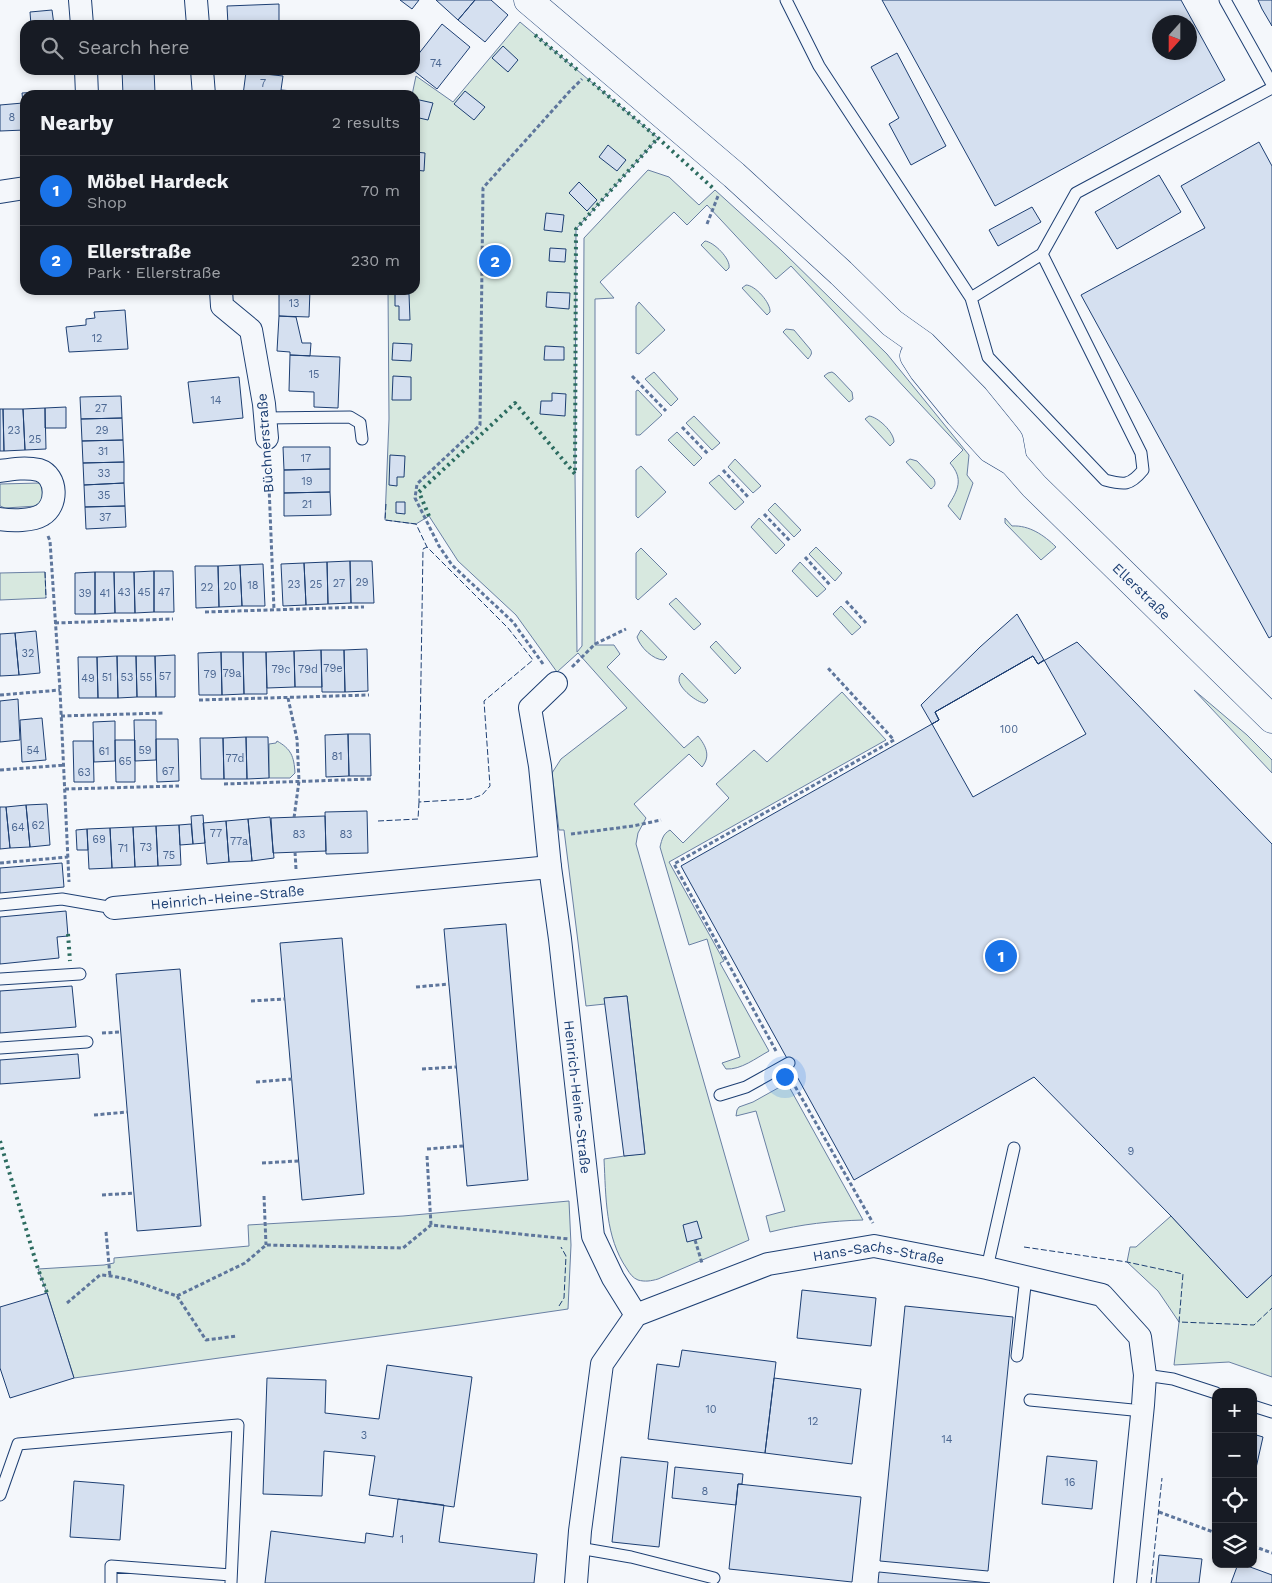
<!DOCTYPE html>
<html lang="en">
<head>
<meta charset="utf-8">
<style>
	body { margin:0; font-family:"Work Sans",sans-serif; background:#20242c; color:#f1f3f6 }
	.controls { position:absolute; right:15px; bottom:15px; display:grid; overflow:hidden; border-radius:10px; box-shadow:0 2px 8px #0003 }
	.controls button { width:45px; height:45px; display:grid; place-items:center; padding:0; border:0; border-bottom:1px solid #363941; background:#171b24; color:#f1f3f6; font:25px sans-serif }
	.compass { position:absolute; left:1152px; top:15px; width:45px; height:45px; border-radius:50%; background:#171b24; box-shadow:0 2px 8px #0003; rotate:201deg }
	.you { position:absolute; left:784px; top:1076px; width:18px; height:18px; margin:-12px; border:4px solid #fff; border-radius:50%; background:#1a73e8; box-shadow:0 0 0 8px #1a73e833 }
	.badge { display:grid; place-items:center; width:32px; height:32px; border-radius:50%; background:#1a73e8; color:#fff; font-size:16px; font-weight:700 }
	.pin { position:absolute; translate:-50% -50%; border:2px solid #fff; box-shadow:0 1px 5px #0006 }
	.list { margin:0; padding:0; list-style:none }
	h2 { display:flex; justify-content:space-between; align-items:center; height:65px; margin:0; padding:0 20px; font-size:21px }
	h2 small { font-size:16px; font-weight:400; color:#9ea1a6 }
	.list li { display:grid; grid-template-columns:32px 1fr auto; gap:15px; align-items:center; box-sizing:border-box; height:70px; padding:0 20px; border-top:1px solid #363941 }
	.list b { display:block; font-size:19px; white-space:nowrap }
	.list p { margin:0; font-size:16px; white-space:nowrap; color:#9ea1a6 }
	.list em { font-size:16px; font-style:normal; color:#9ea1a6 }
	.icon { flex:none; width:28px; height:28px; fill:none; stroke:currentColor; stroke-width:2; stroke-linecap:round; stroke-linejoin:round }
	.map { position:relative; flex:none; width:1272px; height:1583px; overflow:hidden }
	.search { position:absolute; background:#171b24; box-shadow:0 2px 8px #0003; left:20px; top:20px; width:400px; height:55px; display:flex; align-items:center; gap:12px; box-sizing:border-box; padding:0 18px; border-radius:15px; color:#9ea1a6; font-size:19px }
	.panel { position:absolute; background:#171b24; box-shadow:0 2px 8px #0003; left:20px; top:90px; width:400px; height:205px; border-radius:15px }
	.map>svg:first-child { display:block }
	.green { fill:#d7e8df; stroke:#687fa3 }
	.building { fill:#d5e0f0; stroke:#1d3f73; fill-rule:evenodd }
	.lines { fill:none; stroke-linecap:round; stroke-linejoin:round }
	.lane-casing { stroke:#1d3f73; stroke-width:13 }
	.street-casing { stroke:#1d3f73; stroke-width:24 }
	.secondary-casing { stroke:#1d3f73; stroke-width:29 }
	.path { stroke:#5e769c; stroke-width:3; stroke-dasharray:4 2.5; stroke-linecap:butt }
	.lane { stroke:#f4f7fb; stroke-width:11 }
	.street { stroke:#f4f7fb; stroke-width:22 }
	.secondary { stroke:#f4f7fb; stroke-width:28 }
	.hedge { stroke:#2c6c60; stroke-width:4; stroke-dasharray:2.5 4; stroke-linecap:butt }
	.fence { stroke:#1d3f73; stroke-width:1; stroke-dasharray:6 2.5; stroke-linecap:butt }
	.labels { text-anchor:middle; stroke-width:4; stroke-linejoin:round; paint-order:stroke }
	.number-label { font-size:11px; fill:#4b6792 }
	.street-label { font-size:14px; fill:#1d3f73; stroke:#f4f7fb }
</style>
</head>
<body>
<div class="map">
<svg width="1272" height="1583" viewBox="0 0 1272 1583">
	<rect width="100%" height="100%" fill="#f4f7fb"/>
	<path class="green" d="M520,22L658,138L576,229L575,474L577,652L582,646L584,238L648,170L669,177L699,205L715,190L781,250L887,354L969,455L967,475L973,483L960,520L948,506C958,490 964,479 950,463L963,450L791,266L776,279L707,205L687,225L674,212L600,282L614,298L595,299V645H614L620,654L607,667L684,748L698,736C706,746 711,756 702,767L689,754L634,804L646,818L638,833L636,844L749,1240L658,1279C651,1281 645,1282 638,1280C633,1278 630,1274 627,1269C605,1237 606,1197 604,1159L645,1153L627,996L605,998V1004L586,1006L564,830H559L552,773L561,759L627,708L578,653L557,672L516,615L458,561L429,516L416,524L385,520L389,419L388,290H415V95H412L416,76L453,102Z
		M705,241C714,242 731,259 729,268L726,271L701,245Z
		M746,285C755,285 771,303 770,312L767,315L742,288Z
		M639,302L665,330L639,354L636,353V306Z
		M786,329L794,330L810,349C813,353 811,355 808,359L783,332Z
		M654,372L678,399L671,406L645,379Z
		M832,372L835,374L852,392L853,399L849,402L824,376L828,373Z
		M638,390L662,415L640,435H636V391Z
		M694,416L720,443L712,450L686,423Z
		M869,416C878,417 894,432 894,442L890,446L865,419Z
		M677,432L702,458L694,466L668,440Z
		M735,459L761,486L753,493L728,467Z
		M910,459L917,461L934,479C936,484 935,486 931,489L906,462Z
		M641,466L666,492L638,518L636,516V470Z
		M719,475L744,502L735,510L709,483Z
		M40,483L46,496L37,506L5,508L0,506V484Z
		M775,503L801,530L794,537L768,510Z
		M759,518L785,545L776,554L751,527Z
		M1005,518L1012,526C1029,525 1044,535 1056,547L1041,560L1005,523Z
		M816,547L842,573L835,581L809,554Z
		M641,548L667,574L638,600L636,598V553Z
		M800,562L826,589L817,597L792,571Z
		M45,572L46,598L0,600V573Z
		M676,598L701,624L694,630L669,604Z
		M841,606L861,627L852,635L833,614Z
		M641,630L667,657L664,660C653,660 640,647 637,637Z
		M716,641L741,668L735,674L710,647Z
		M682,673L708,700L705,703C697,703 679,688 679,680C679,676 680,675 682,673Z
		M1194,690L1247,735L1272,760V773Z
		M842,692L886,740L669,862L724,961L720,963L769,1051C756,1058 741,1070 726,1069L722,1063L740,1057L707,939L689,945L660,847C662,839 663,834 670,830L683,843L729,798L716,784L754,750L767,762Z
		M277,741C291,749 294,756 295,773L290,778H269V744L276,743Z
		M787,1083L863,1220C831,1221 802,1224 770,1232L766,1216L785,1211L756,1111L736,1116L737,1110L739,1107L753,1102Z
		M569,1201L571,1245L568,1309L459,1325L74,1378L47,1293L38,1269L104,1265L114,1263V1258L249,1246L248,1225L403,1216Z
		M1171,1216L1247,1298L1272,1275V1377L1229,1362L1174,1365L1179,1322L1158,1291L1127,1262L1130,1247H1136Z"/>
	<path class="building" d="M400,0H419L412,9Z
		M436,0H475L458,20Z
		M475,0H491L508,15L485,42L458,20Z
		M882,0H1181L1225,80L995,206ZM1160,22H1190V52H1160Z
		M1258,0H1272V26L1262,9Z
		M279,4V25H228L227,6Z
		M52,10L54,25H31L30,12Z
		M442,24L470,47L437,89L413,70H415V55L417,56Z
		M503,46L518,60L508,72L492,58Z
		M897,53L946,146L911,165L889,124L899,118L871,67Z
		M122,70H154L155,93L123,95Z
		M246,72L283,76L281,90L293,91V95H243Z
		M60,91V95H25V130L0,131V105L23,103L22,93Z
		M465,91L485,107L474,120L454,104Z
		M415,99L433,103L428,120L415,117Z
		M1259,142L1272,166V636L1269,638L1081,295L1205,228L1181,186Z
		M608,145L626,160L617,171L599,157Z
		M415,152L425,153L424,171L415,170Z
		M1159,175L1181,212L1117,249L1095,212Z
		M579,182L597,200L587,211L569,193Z
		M1032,207L1041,222L998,246L989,230Z
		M546,213L564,215L562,232L544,230Z
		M550,248L566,249L565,262L549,261Z
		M279,290H310L309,317L279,316Z
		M547,292L570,293L569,309L546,307Z
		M395,293L409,294L410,320H399V306H395Z
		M125,310L128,349L69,352L66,327L86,325V319L95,318L94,312Z
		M279,316L296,317L302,343H311L310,356L290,355V352L277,351Z
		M393,343L412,344L411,361L392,360Z
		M545,346L564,347V360H544Z
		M290,355L340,357L338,408L314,407V392L289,391Z
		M393,376L411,377V400H392Z
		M239,377L243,418L193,423L188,382Z
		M552,393L566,394L565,416L540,414L541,401H552Z
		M121,396L122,418L81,419L80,397Z
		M66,407V428H45V408Z
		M45,408L46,449L25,450L23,409Z
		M0,409H3L4,451H0Z
		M3,409H23L25,450L4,451Z
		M122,418L123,440L82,441L81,419Z
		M123,440L124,462L83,463L82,441Z
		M283,447H330V469L284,470Z
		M390,455L405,456L404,477H397V486L389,485Z
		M124,462V483L84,485L83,463Z
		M330,469V492L284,493V470Z
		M124,483L125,506L85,507L84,485Z
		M330,492L331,515L284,516V493Z
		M396,502H405V514L396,513Z
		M125,506L126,527L86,529L85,507Z
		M350,561H372L374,603H351Z
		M350,561L351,603L328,604L327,562Z
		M327,562L328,604L306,605L304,563Z
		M304,563L306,605L283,606L281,564Z
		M263,564L265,606H242L240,565Z
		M240,565L242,606L219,607L218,566Z
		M195,566H218L219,607L196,608Z
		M154,571V612L135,613L134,572Z
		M154,571H173L174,612H154Z
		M95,572V614H75V573Z
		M95,572H114L115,613L95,614Z
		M114,572H134L135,613H115Z
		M1017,614L1044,660L1038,664L1033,656L935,712L939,720L932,724L921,705L980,647Z
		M36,631L40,673L19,675L15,633Z
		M15,633L19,675L0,676V634Z
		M1077,642L1272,844V1275L1247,1298L1171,1216L1034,1077L854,1180L681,866L939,720L935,712L1033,656L1038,664Z
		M367,649L368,691L345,692L344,650Z
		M321,650H344L345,692H322Z
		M321,650L322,687H295L294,651Z
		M294,651L295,687L267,688L266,652Z
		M221,652L222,695H199L198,653Z
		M221,652H243L244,694L222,695Z
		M243,652H266L267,694H244Z
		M175,655V697H156L155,656Z
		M117,656L118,698H98L97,657Z
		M117,656H136L137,697L118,698Z
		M136,656H155L156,697H137Z
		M1033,656L1038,664L1044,660L1086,734L973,797L932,724L939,720L935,712Z
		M78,657H97L98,698H79Z
		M18,699L20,740L0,742V701Z
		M42,718L46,760L22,762L20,720Z
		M134,720H156V760L135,761Z
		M115,721V761L94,762L93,722Z
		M348,734H370L371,776H349Z
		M348,734L349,776L326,777L325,735Z
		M246,737H268L269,778L247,779Z
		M246,737L247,779H224L223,738Z
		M200,738H223L224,779H201Z
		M156,739H178L179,781L157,782Z
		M115,740H135V782H116Z
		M73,741H93L94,782H74Z
		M47,804L50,845L30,847L26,805Z
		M26,805L30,847L10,848L6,807Z
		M0,807H6L10,848L0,849Z
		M367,811L368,853L326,854L325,812Z
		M203,815L205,843L193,844L191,816Z
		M325,816L326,851L273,853L271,818Z
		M270,817L274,858L252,861L248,819Z
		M248,819L252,861L229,862L226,821Z
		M226,821L229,862L207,864L203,823Z
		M191,824L193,844L180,845L179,825Z
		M179,825L181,865L158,866L156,826Z
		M156,826L158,866L135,867L133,827Z
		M133,827L135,867L112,868L110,828Z
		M110,828L112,868L89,869L87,829Z
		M87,829L88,850H77L76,830Z
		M62,863L64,887L0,893V868Z
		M66,911L68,936L57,937L59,958L0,964V917Z
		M506,924L528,1180L467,1186L444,929Z
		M342,938L364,1194L302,1200L280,943Z
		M180,969L201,1226L137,1231L116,974Z
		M72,986L76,1027L0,1033V991Z
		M627,996L645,1154L624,1156L604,998Z
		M78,1054L80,1078L0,1084V1060Z
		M697,1221L702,1238L687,1242L683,1225Z
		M802,1290L876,1298L871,1346L797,1338Z
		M47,1293L74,1378L10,1398L0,1368V1307Z
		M905,1306L1013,1317L988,1571L880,1561Z
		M682,1350L776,1362L765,1453L648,1439L657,1364L679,1367Z
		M387,1365L472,1377L454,1507L369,1495L375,1456L324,1451L322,1496L263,1494L267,1378L326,1380L325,1413L379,1419Z
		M774,1378L861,1389L852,1464L765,1453Z
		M1253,1434L1263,1437L1256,1468L1253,1467Z
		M1047,1456L1097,1461L1092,1509L1042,1504Z
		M621,1457L668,1462L659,1547L612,1542Z
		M675,1467L743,1474L742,1484H738L736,1505L672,1498Z
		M74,1481L124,1485L120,1540L70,1537Z
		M738,1484L861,1497L852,1582L729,1569Z
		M398,1499L444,1505L439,1542L537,1554L534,1583H265L271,1531L365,1543L366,1533L393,1537Z
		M1159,1555L1202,1559L1199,1583H1156Z
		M1238,1564H1242L1272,1575V1583H1231Z
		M879,1572L990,1583H878Z"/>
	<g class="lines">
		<defs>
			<path id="lane" d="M786,0L819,66L971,298L988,357L1105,480C1124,485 1130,486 1143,470L1141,453L1042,254
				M1225,0L1272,84
				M971,298L1042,254L1076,193L1272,88
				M265,418L350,417L360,423L362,439
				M0,905L62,899L114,908
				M0,979L80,974
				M0,1048L87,1042
				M720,1095L746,1087L789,1063
				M987,1268L1014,1148
				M1017,1356L1026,1277
				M1145,1375L1173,1379L1216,1393
				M1030,1400L1143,1411
				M1253,1406L1272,1412
				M0,1495L18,1444L238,1425L231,1583
				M579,1548L631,1557L714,1578
				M111,1583V1566L231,1575"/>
			<g id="street">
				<path d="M80,0L82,25"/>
				<path d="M196,0L198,25"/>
				<path d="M86,70L87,95"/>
				<path d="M202,70L204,95"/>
				<path d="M0,192L25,188"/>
				<path d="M221,290L222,306L251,330L264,404L267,438"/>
				<path d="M0,471C13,469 26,467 39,470C58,476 58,506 42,515C32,521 12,521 0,519"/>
				<path id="s1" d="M556,683L530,708L540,766L550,867L560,939L593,1236L613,1278L636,1315"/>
				<path id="s2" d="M114,908L550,867"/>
				<path id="s3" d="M576,1583L580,1531L602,1364L636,1315L768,1264L874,1246L987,1268L1102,1295L1140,1337L1145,1375L1143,1405L1125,1583"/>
			</g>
			<g id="secondary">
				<path d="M528,0L734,175L841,273L892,323L923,345L975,398L1009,440L1013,462"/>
				<path id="s4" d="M914,356L923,370L959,414L991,449L1013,462L1034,486L1272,719"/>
			</g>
		</defs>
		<use href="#lane" class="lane-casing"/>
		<use href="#street" class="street-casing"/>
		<use href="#secondary" class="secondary-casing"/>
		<path class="path" d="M707,224L718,196
			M632,376L666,411
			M682,427L708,454
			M268,461L274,610
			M723,470L749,498
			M764,514L790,541
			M48,536L50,541L60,690L69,882
			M805,557L830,585
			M846,601L866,623
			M205,612L364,607
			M55,623L173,619
			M543,664L513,622L452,565L439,546L415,498L417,484L480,425L483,188L569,92L582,79
			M572,667L595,644L626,629
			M0,695L60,690
			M288,698L297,739L299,781L294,818
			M199,700L369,695
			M61,716L163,713
			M0,770L64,765
			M224,784L371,779
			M65,789L179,786
			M571,834L633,826L661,820
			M295,852L296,869
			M0,863L68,857
			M416,987L449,984
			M251,1001L285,999
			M102,1033L120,1032
			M776,1051L674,864L894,740L828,668
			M422,1069L456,1067
			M792,1081L873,1223
			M256,1082L292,1079
			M94,1115L127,1112
			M427,1149L463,1146
			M427,1156L431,1225
			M262,1163L298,1161
			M102,1195L134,1193
			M264,1196L266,1245
			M106,1232L110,1276
			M695,1240L702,1263
			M177,1296L206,1340L237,1336
			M67,1303L100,1275C126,1276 153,1288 177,1296L245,1263L266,1245L403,1248L431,1225L569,1239
			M1159,1512L1216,1533
			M1253,1546L1272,1553"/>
		<use href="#lane" class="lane"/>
		<use href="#street" class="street"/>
		<use href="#secondary" class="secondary"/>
		<path class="hedge" d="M535,35L580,72
			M588,79L658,138L715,190
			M429,516L419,492L515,403L575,474L576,229L658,138
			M68,934L70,961
			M0,1141L38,1269L47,1293"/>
		<path class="fence" d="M386,504L385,520L416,524L427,547L508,628L533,660L484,701L490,786L482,795L470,799L419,802L423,549L427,547
			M45,572L46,598
			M378,821L418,819L419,802
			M1024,1247L1127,1262L1183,1274L1179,1322L1254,1325L1272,1308
			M559,1306L564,1298L566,1256L561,1247
			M1151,1583L1162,1478"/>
	</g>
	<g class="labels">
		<g class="number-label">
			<text x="436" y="67">74</text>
			<text x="263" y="87">7</text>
			<text x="12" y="121">8</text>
			<text x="294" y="307">13</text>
			<text x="97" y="342">12</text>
			<text x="314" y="378">15</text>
			<text x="216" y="404">14</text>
			<text x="101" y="412">27</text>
			<text x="14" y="434">23</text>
			<text x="102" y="434">29</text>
			<text x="35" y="443">25</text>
			<text x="103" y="455">31</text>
			<text x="306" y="462">17</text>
			<text x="104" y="477">33</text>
			<text x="307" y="485">19</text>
			<text x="104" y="499">35</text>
			<text x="307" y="508">21</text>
			<text x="105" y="521">37</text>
			<text x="362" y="586">29</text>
			<text x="339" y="587">27</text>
			<text x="294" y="588">23</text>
			<text x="316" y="588">25</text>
			<text x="253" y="589">18</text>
			<text x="230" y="590">20</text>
			<text x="207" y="591">22</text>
			<text x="124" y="596">43</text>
			<text x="144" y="596">45</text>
			<text x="164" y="596">47</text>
			<text x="85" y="597">39</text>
			<text x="105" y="597">41</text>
			<text x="28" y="657">32</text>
			<text x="333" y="672">79e</text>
			<text x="281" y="673">79c</text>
			<text x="308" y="673">79d</text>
			<text x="232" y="677">79a</text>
			<text x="210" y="678">79</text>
			<text x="165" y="680">57</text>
			<text x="107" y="681">51</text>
			<text x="127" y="681">53</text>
			<text x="146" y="681">55</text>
			<text x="88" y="682">49</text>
			<text x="1009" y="733">100</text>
			<text x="33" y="754">54</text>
			<text x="145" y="754">59</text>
			<text x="104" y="755">61</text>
			<text x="337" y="760">81</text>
			<text x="235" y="762">77d</text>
			<text x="125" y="765">65</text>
			<text x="168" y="775">67</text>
			<text x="84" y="776">63</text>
			<text x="38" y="829">62</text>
			<text x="18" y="831">64</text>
			<text x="216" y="837">77</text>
			<text x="299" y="838">83</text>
			<text x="346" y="838">83</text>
			<text x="99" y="843">69</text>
			<text x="239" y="845">77a</text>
			<text x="146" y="851">73</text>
			<text x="123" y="852">71</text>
			<text x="169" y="859">75</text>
			<text x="1131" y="1155">9</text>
			<text x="711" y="1413">10</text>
			<text x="813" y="1425">12</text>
			<text x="364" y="1439">3</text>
			<text x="947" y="1443">14</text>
			<text x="1070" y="1486">16</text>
			<text x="705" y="1495">8</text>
			<text x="402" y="1543">1</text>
		</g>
		<g class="street-label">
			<text transform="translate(265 443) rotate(-94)" y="5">Büchnerstraße</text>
			<text dy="5" stroke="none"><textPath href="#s4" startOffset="329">Ellerstraße</textPath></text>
			<text dy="5" stroke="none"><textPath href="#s2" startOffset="114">Heinrich-Heine-Straße</textPath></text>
			<text dy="5" stroke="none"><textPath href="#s1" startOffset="428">Heinrich-Heine-Straße</textPath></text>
			<text dy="5" stroke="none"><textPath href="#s3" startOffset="534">Hans-Sachs-Straße</textPath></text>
		</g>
	</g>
</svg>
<div class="controls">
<button>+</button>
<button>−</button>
<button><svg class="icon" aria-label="locate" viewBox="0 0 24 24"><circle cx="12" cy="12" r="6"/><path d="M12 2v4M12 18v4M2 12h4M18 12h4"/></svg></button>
<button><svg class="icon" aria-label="layers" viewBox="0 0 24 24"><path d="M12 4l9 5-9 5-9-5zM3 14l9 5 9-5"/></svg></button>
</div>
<svg class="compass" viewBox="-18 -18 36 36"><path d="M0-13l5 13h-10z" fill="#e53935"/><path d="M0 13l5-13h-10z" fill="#9ea1a6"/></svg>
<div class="you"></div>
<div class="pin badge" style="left:1001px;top:956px">1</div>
<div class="pin badge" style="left:495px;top:261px">2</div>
<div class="search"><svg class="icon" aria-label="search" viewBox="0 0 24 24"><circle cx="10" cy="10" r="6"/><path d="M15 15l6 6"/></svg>Search here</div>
<section class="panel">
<h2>Nearby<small>2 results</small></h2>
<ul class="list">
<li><span class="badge">1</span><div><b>Möbel Hardeck</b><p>Shop</p></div><em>70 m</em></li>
<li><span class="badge">2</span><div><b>Ellerstraße</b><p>Park · Ellerstraße</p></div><em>230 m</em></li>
</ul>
</section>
</div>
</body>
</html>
